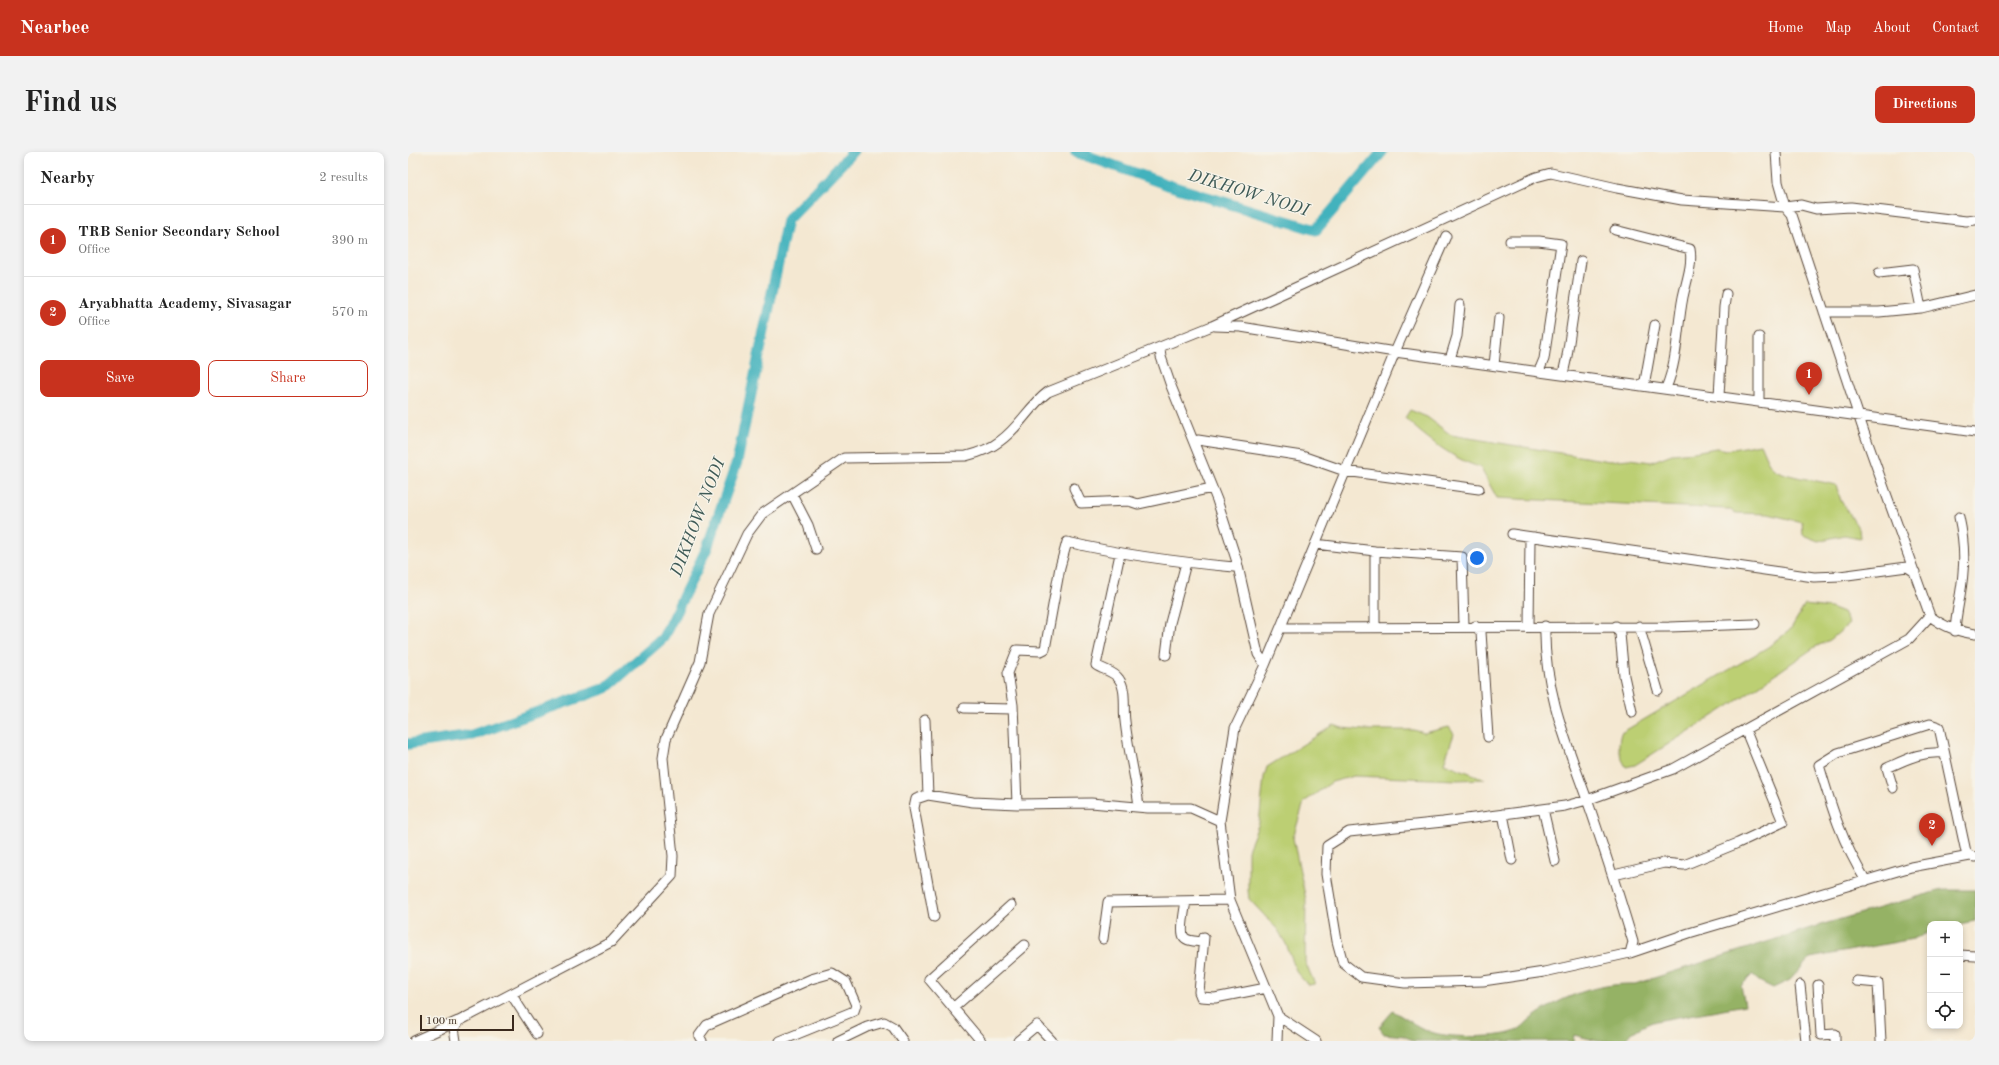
<!DOCTYPE html>
<html lang="en">
<head>
<meta charset="utf-8">
<style>
	body { margin:0; font-family:"Old Standard TT",serif; background:#f2f2f2; color:#222 }
	.controls { position:absolute; right:12px; bottom:12px; display:grid; overflow:hidden; border-radius:8px; box-shadow:0 2px 6px #0003 }
	.controls button { width:36px; height:36px; display:grid; place-items:center; padding:0; border:0; border-bottom:1px solid #e0e0e0; background:#fff; color:#222; font:20px sans-serif }
	.scale { position:absolute; left:12px; bottom:10px; width:94px; box-sizing:border-box; padding-left:4px; border:2px solid #3b2a1e; border-top:0; font-size:11px; line-height:14px; white-space:nowrap; color:#3b2a1e; -webkit-text-stroke:3px #f7f3e8; paint-order:stroke }
	.you { position:absolute; left:1069px; top:406px; width:14px; height:14px; margin:-10px; border:3px solid #fff; border-radius:50%; background:#1a73e8; box-shadow:0 0 0 6px #1a73e833 }
	.badge { display:grid; place-items:center; width:26px; height:26px; border-radius:50%; background:#c8321e; color:#fff; font-size:13px; font-weight:700 }
	.pin { position:absolute; translate:-50% -33px; filter:drop-shadow(0 1px 2px #0008) }
	.pin::after { content:''; position:absolute; top:21px; width:14px; height:12px; background:inherit; clip-path:polygon(0 0,100% 0,50% 100%) }
	.list { margin:0; padding:0; list-style:none }
	h2 { display:flex; justify-content:space-between; align-items:center; height:52px; margin:0; padding:0 16px; font-size:17px }
	h2 small { font-size:13px; font-weight:400; color:#767676 }
	.list li { display:grid; grid-template-columns:26px 1fr auto; gap:12px; align-items:center; box-sizing:border-box; height:72px; padding:0 16px; border-top:1px solid #e0e0e0 }
	.list b { display:block; font-size:15px; white-space:nowrap }
	.list p { margin:0; font-size:13px; white-space:nowrap; color:#767676 }
	.list em { font-size:13px; font-style:normal; color:#767676 }
	.actions { display:flex; gap:8px; padding:12px 16px }
	.actions a { flex:1; padding:9px 0; border:1px solid #c8321e; border-radius:8px; text-align:center; font-size:14px; color:#c8321e }
	.actions .main { background:#c8321e; color:#fff }
	.icon { flex:none; width:22px; height:22px; fill:none; stroke:currentColor; stroke-width:2; stroke-linecap:round; stroke-linejoin:round }
	.map { position:relative; flex:none; width:1567px; height:889px; overflow:hidden; border-radius:8px }
	header { display:flex; align-items:center; gap:24px; box-sizing:border-box; height:56px; padding:0 20px; background:#c8321e; color:#fff }
	header strong { font-size:19px }
	nav { display:flex; gap:22px; margin-inline-start:auto; font-size:14px }
	.intro { display:flex; align-items:center; justify-content:space-between; box-sizing:border-box; height:96px; padding:0 24px }
	h1 { margin:0; font-size:28px }
	.button { padding:10px 18px; border-radius:8px; background:#c8321e; color:#fff; font-size:14px; font-weight:700 }
	main { display:flex; gap:24px; padding:0 24px }
	aside { flex:1; background:#fff; border-radius:8px; box-shadow:0 2px 6px #0003 }
	.map>svg:first-child { display:block }
	.green { fill:#bccf73; stroke:#7c7c48 }
	.forest { fill:#95b265; stroke:#686e42 }
	.lines { fill:none; stroke-linecap:round; stroke-linejoin:round }
	.river { stroke:#43b2bd; stroke-width:11 }
	.minor-casing { stroke:#574639; stroke-width:11 }
	.minor { stroke:#fff; stroke-width:9 }
	.labels { text-anchor:middle; stroke-width:3; stroke-linejoin:round; paint-order:stroke }
	.water-label { font-size:17px; font-style:italic; fill:#3e5a56; stroke:#f7f3e8 }
</style>
</head>
<body>
<header>
<strong>Nearbee</strong>
<nav><a>Home</a><a>Map</a><a>About</a><a>Contact</a></nav>
</header>
<div class="intro"><h1>Find us</h1><a class="button">Directions</a></div>
<main>
<aside>
<h2>Nearby<small>2 results</small></h2>
<ul class="list">
<li><span class="badge">1</span><div><b>TRB Senior Secondary School</b><p>Office</p></div><em>390 m</em></li>
<li><span class="badge">2</span><div><b>Aryabhatta Academy, Sivasagar</b><p>Office</p></div><em>570 m</em></li>
</ul>
<div class="actions"><a class="main">Save</a><a>Share</a></div>
</aside>
<div class="map">
<svg width="1567" height="889" viewBox="0 0 1567 889">
	<rect width="100%" height="100%" fill="#f7f3e8"/>
	<filter id="ink" filterUnits="userSpaceOnUse"><feTurbulence type="fractalNoise" baseFrequency=".025" numOctaves="2"/><feDisplacementMap in="SourceGraphic" scale="8" xChannelSelector="R" yChannelSelector="G"/><feConvolveMatrix kernelMatrix="1 2 1 2 8 2 1 2 1" color-interpolation-filters="sRGB"/></filter>
	<filter id="wash" filterUnits="userSpaceOnUse"><feTurbulence type="fractalNoise" baseFrequency=".012" numOctaves="4" result="noise"/><feDisplacementMap in="SourceGraphic" scale="16" xChannelSelector="R" yChannelSelector="G"/><feGaussianBlur stdDeviation="0.9" result="paint"/><feColorMatrix in="noise" values="0 0 0 0 0 0 0 0 0 0 0 0 0 0 0 0 0 1.4 0 .05"/><feComposite in="paint" operator="in"/></filter>
	<g filter="url(#wash)">
		<rect width="100%" height="100%" fill="#f4e8d2"/>
		<path class="green" d="M1002,258L1019,265L1043,283L1201,309L1221,307L1243,310L1264,302L1286,300L1308,296L1319,298L1352,292C1356,300 1359,311 1366,317C1378,325 1413,329 1428,333L1433,349L1451,377L1452,386L1436,383L1410,389L1395,383L1394,370L1360,362L1328,361L1320,357L1089,346L1072,315C1048,309 1015,284 997,266Z
			M1397,453L1422,456L1435,461L1441,472L1422,488L1407,495L1321,554L1227,613L1218,615C1211,603 1209,595 1213,581L1360,495L1382,478Z
			M926,573L934,576L956,578H1006L1016,581L1041,575L1046,582L1036,611L1077,627L1049,628L946,624L924,630L896,650L885,686L898,748L897,810L907,832L900,833L889,821L878,792L870,778L841,747L840,738V698L851,671L856,625L859,615Z"/>
		<path class="forest" d="M1533,738H1567V769L1551,772H1522V780L1505,787L1402,806L1382,828L1365,836L1351,829L1344,823L1333,834L1337,853L1248,869C1234,873 1225,880 1213,889H1190L1166,883L1165,889H1005L996,884L976,882L971,875L985,859C997,866 1014,878 1026,881C1043,886 1088,886 1105,880C1114,877 1118,870 1124,866C1154,844 1190,831 1227,832L1409,774Z"/>
		<g class="lines">
			<path class="river" d="M668,0L763,34L908,78L974,0
				M0,592L64,583L198,536L255,486L299,396L329,310L379,68L445,0"/>
		</g>
	</g>
	<g filter="url(#ink)">
		<g class="lines">
			<defs>
				<path id="minor" d="M1368,0L1370,30L1377,55L1393,53L1408,57L1443,55L1558,69L1567,68
					M1207,78L1282,97C1285,113 1278,130 1275,145C1269,175 1270,208 1258,236
					M1102,89H1131L1153,92L1136,207L1131,219
					M1471,121L1505,117L1513,156
					M1416,160H1471L1513,156L1567,143
					M807,174L833,175L987,200L1567,280
					M752,197L753,205L763,234L809,348L829,410L850,502L857,513
					M1042,207L1049,184L1052,153
					M1086,213L1091,166
					M1155,222L1159,204L1173,109
					M1232,233L1237,229L1247,173
					M1311,244L1316,155L1318,142
					M1351,250V185
					M786,289L790,288L894,304L937,319L1071,337
					M666,336L673,351L721,349L730,352L804,336
					M384,342L400,373L408,397
					M1104,382L1406,425L1432,424L1499,415L1507,420
					M907,392L967,399L1054,405L1056,474
					M712,402L688,513C695,518 706,519 711,527C719,538 715,557 717,569C720,598 728,626 731,655
					M1522,464L1501,487L1265,617L1179,648L1157,654L1035,670L941,680L919,694L918,722L929,789L935,811L953,825L997,831L1075,829L1136,820L1222,801L1281,781L1503,715L1562,704L1567,705
					M967,474V399
					M1067,474L1073,480L1080,585
					M1121,474L1122,387L1126,385
					M1137,474C1135,539 1162,599 1183,659C1198,703 1212,746 1225,790L1222,801
					M1208,474L1212,482L1216,524L1224,560
					M1231,474L1250,538
					M873,476L1261,475L1347,472
					M1547,479C1548,459 1554,440 1555,420C1557,401 1555,383 1551,365
					M758,503L762,471L778,411
					M556,556L605,557
					M517,568L520,643
					M1485,636L1479,616C1499,607 1514,599 1536,601
					M609,652L605,553L600,521L609,498L633,499L637,497L652,415L659,390C715,403 769,410 826,415L829,410
					M1135,657L1147,709
					M1095,662L1104,708
					M1206,723L1256,711L1276,713L1330,691L1375,670L1337,577
					M1458,729C1434,690 1424,657 1411,613L1430,601L1522,572L1531,575L1558,700L1562,704
					M778,749C777,756 772,780 776,785C780,790 790,789 795,790
					M526,765L506,656L508,647L520,643L565,650L609,652L683,651L740,656H783L812,669
					M796,785L791,840L793,845L807,846L858,836
					M695,787L700,750L822,748
					M1552,803L1567,804
					M1448,829L1470,831L1473,889
					M1392,833L1398,889
					M1410,833L1413,883L1427,882V889
					M103,842L129,882
					M545,856L617,793
					M870,864L908,889
					M6,889L50,869
					M48,889L46,876L51,869L203,790L264,724L265,704L255,606L258,587L292,510L301,462L339,382L354,362L436,306L558,304C570,301 582,297 592,289C611,276 621,254 640,240L804,174L1128,25L1143,21L1209,36L1274,48L1377,55L1384,63L1456,280L1522,464C1536,475 1549,479 1567,482
					M294,889L291,884L299,873L403,827L424,821L438,830L448,853L446,859L372,889
					M430,889L459,875L476,870L485,875L495,889
					M573,889L521,827L603,753
					M610,889L629,873L644,889
					M869,889L870,864L822,748L812,669L827,576L857,513L987,200L1038,84"/>
			</defs>
			<use href="#minor" class="minor-casing"/>
			<use href="#minor" class="minor"/>
		</g>
	</g>
	<g class="labels">
		<g class="water-label">
			<text transform="translate(841 40) rotate(17)" y="6">DIKHOW NODI</text>
			<text transform="translate(289 365) rotate(-69)" y="6">DIKHOW NODI</text>
		</g>
	</g>
</svg>
<div class="controls">
<button>+</button>
<button>−</button>
<button><svg class="icon" aria-label="locate" viewBox="0 0 24 24"><circle cx="12" cy="12" r="6"/><path d="M12 2v4M12 18v4M2 12h4M18 12h4"/></svg></button>
</div>
<div class="scale">100 m</div>
<div class="you"></div>
<div class="pin badge" style="left:1401px;top:243px">1</div>
<div class="pin badge" style="left:1524px;top:694px">2</div>
</div>
</main>
</body>
</html>
